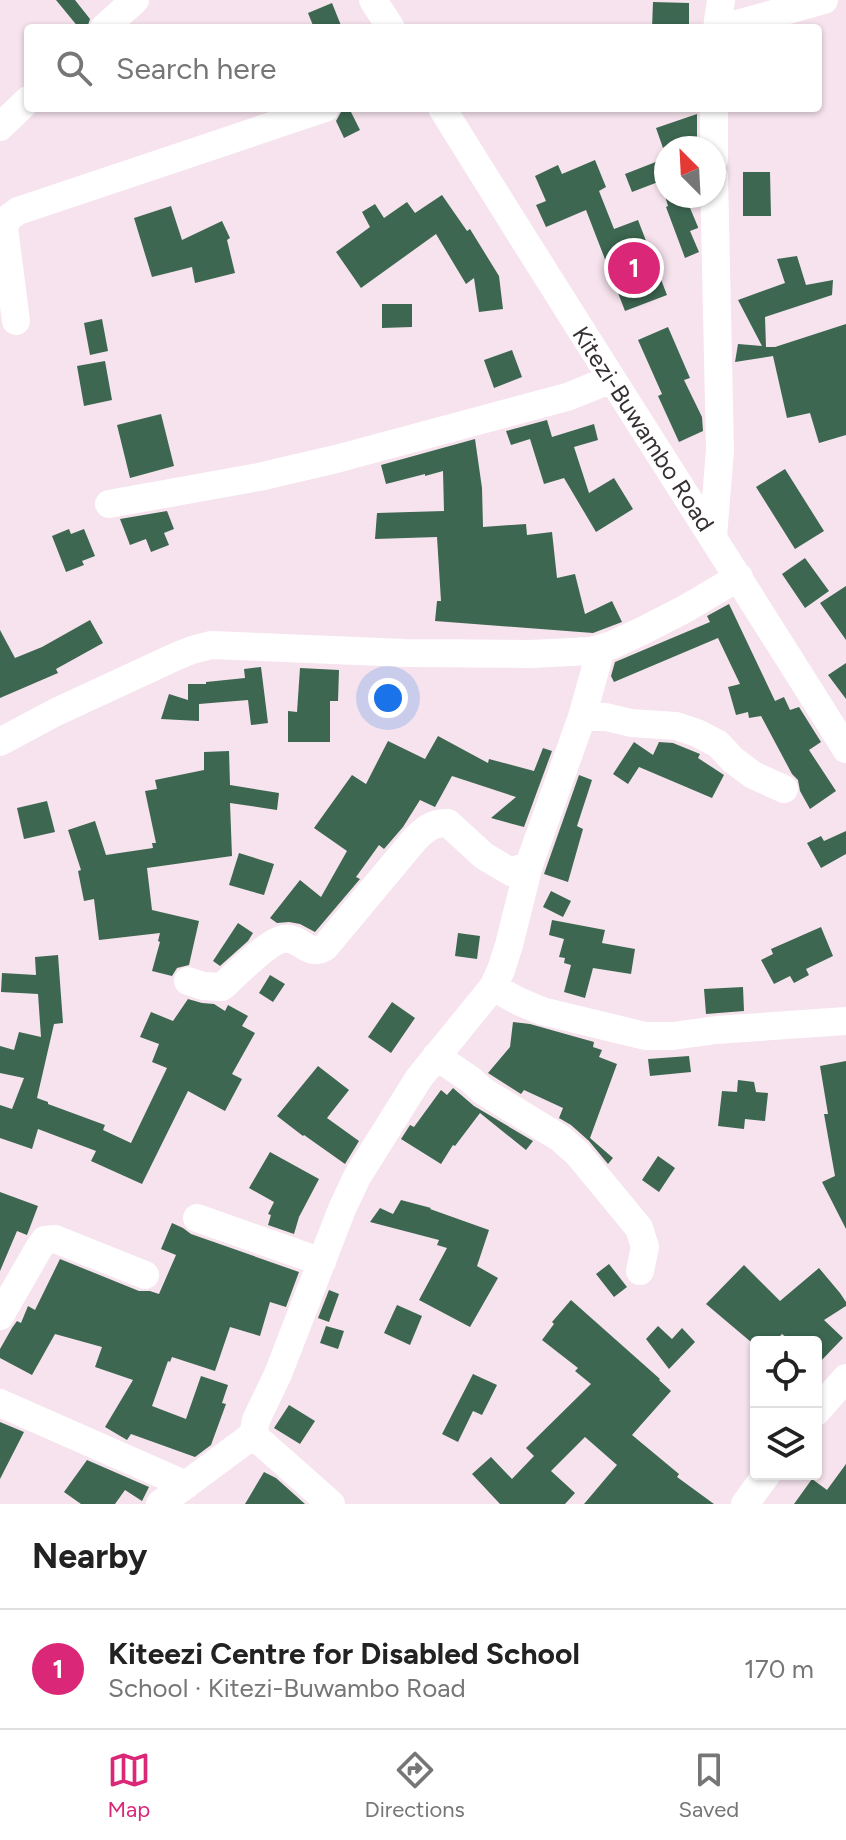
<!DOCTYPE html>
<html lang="en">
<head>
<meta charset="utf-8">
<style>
	body { margin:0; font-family:Figtree,sans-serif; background:#f2f2f2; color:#222 }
	.controls { position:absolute; right:24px; bottom:24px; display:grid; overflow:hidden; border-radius:8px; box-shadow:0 2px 6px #0004 }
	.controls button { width:72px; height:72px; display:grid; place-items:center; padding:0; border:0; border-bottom:2px solid #e0e0e0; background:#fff; color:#222; font:40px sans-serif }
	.compass { position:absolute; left:654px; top:136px; width:72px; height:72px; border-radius:50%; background:#fff; box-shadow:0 2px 6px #0004; rotate:336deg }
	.you { position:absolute; left:388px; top:698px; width:28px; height:28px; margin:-20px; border:6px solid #fff; border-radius:50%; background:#1a73e8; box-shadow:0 0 0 12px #1a73e833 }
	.badge { display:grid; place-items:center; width:52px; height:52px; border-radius:50%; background:#db2777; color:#fff; font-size:26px; font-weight:700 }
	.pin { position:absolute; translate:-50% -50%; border:4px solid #fff; box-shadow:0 2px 8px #0006 }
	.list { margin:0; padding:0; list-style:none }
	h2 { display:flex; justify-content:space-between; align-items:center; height:104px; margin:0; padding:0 32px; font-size:34px }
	h2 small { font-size:26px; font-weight:400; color:#767676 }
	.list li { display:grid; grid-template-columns:52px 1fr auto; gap:24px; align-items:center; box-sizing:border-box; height:120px; padding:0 32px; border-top:2px solid #e0e0e0 }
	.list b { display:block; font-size:30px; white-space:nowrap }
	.list p { margin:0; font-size:26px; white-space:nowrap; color:#767676 }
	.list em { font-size:26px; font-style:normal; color:#767676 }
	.icon { flex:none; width:44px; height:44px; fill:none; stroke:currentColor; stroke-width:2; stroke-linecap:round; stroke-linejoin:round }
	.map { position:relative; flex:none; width:846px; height:1504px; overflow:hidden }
	.search { position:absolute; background:#fff; box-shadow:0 2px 6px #0004; left:24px; right:24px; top:24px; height:88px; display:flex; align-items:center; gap:20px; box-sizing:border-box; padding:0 28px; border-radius:8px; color:#767676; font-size:30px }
	.sheet { height:224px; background:#fff }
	nav { display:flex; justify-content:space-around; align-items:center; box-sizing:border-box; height:112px; border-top:2px solid #e0e0e0; background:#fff; font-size:22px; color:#767676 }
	nav a { display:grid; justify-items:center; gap:4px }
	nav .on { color:#db2777 }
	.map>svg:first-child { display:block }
	.building { fill:#3d6751 }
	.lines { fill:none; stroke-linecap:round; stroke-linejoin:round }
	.minor { stroke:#fff; stroke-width:28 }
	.labels { text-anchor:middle; stroke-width:8; stroke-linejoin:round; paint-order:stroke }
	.street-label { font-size:24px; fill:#362f33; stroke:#fff }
</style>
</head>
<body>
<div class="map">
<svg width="846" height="1504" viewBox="0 0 846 1504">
	<rect width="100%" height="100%" fill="#f6e3ed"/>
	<path class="building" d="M56,0H75L90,19L87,28H79Z
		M653,2L689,3V28H652Z
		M332,3L342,28H314L308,13Z
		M342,108H349L360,130L344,138L336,121L341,112Z
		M697,114V143L682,148H663L656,128Z
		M666,158V179L632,192L625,174Z
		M595,160L606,187L599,191L614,229L638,220L667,295L625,311L586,210L546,227L536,205L546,201L535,176L558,165L562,174Z
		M743,172H770L771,216H743Z
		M442,195L467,231L470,229L499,276L503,309L479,312L474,278L466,284L436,234L361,288L336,252L370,227L362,212L375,204L384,218L407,202L415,213Z
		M665,196H685L698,227V228L690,231L699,252L685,258L666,207L668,206Z
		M171,206L182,240L222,221L230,238L227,240L235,273L195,283L192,267L152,277L134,218Z
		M797,256L806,285L833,280L832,295L765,317L766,347H775L846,324V435L819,443L810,413L787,418L773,356L735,362L738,344L762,346L738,300L785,283L777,259Z
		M382,304H412V327L382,328Z
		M102,319L108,351L90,355L84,323Z
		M668,327L690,378L684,380L702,417L703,431L679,442L658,396L662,394L638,340Z
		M512,350L522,377L494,388L484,360Z
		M105,361L112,400L84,406L77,366Z
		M161,414L174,466L130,478L117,425Z
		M547,420L552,437L594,424L598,440L574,447L589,493L614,478L633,509L596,532L564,478L544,484L530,439L511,445L506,431Z
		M475,439L482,488L483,527L526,524L527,535L552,532L557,578L575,574L585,614L612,601L622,622L593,633L435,621L437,601H441L437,537L375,539L377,513L444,511L443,471L425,476V474L386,484L381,465Z
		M785,469L824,531L795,549L756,487Z
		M167,511L174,529L164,533L169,545L151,552L146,539L130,545L120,519Z
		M69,529L71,534L84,529L95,556L82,561L84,565L66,572L52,536Z
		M805,558L829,591L805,608L782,574Z
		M846,586V640L820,603Z
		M729,604L775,701L784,697L790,710L799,707L821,742L809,750L836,791L810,809L800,791L798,780L792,774L761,716L749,718L748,712L736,715L728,687L740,684L718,638L614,682L611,676L615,662L710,622L707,616Z
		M90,620L103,643L56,669L58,673L0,698V630L15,658L42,647Z
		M846,663V699L828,675Z
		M261,667L268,723L251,725L248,700L199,704V721L161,719L169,694L188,700V684H206V682L245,678L244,669Z
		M300,668L339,670L338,701H330V742H288V711L297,712Z
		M438,736L488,763L489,759L534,771L543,748L552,751L524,827L491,818L516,797L452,776L435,807L420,800L403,827L384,849L379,845L356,877L360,879L315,932L300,924L289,922L277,923L270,918L300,880L321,897L347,851L314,828L352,775L366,784L388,741L425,759Z
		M634,742L653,755L659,742L673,743L700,754L698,758L724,775L712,798L639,767L628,784L613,774Z
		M229,751L230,785L279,793L277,810L230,803L232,856L147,868L152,910L199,921L189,965L177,968L172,976L152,971L160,942L158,941L160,933L99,940L94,899L84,901L78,871L81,870L68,830L95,821L106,855L153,848L152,843H156L145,791L157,789L155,780L204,770V752Z
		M579,775L592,780L577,826L583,829L568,882L544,874Z
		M47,801L55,832L24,839L17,808Z
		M846,831V854L821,868L807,843L821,836L824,841Z
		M239,853L274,864L264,895L229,885Z
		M551,891L571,901L563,917L543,907Z
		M552,920L605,930L602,943L635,949L631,974L593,968L585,998L564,992L571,965L564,963L565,958L559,957L564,939L549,935Z
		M238,923L253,933L248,941L220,966L213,961Z
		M821,927L833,956L806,969L809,975L794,983L790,976L774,984L761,960L773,954L771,949Z
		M458,933L480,936L477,959L455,956Z
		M58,955L63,1023L54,1024L37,1098L48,1102V1104L105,1125L103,1130L131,1143L167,1068L152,1062L159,1044L140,1037L151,1012L173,1021L188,999L202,1003L214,1004L225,1011L228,1005L248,1016L242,1026L255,1033L232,1074L242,1079L225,1111L188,1091L142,1184L91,1161L96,1151L38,1129L32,1149L0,1138V1105L12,1109L24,1078L0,1073V1046L14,1050L19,1032L41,1037L38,994L1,992L2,973L36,975L35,957Z
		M270,975L285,984L273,1002L259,993Z
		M743,987L744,1011L706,1014L704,989Z
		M392,1002L415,1018L391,1053L368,1037Z
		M513,1022L530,1024L594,1042L593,1047L602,1050L599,1057L617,1064L590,1138L613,1158L608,1164L589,1141L571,1125L559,1118L563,1108L524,1090L521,1094L488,1073L510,1047Z
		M689,1056L691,1072L650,1076L648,1059Z
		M846,1061V1229L822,1182L835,1176L824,1114H828L820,1066Z
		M318,1066L349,1090L327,1118L359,1141L345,1164L304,1135L303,1136L277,1116Z
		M738,1080L754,1082L756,1092L768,1093L765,1121L745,1119L744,1129L718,1126L722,1091L737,1092Z
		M453,1088L474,1106L533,1141L526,1150L480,1113L455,1146L453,1145L441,1164L401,1139L410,1125L414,1127L441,1090L447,1095Z
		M270,1152L319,1179L299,1217L294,1234L268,1225L271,1215L268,1214L274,1202L249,1188Z
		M658,1156L675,1168L659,1192L642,1180Z
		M0,1192L38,1206L27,1235L17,1231L0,1271Z
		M401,1200L431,1208L430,1209L489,1230L477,1266L498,1278L470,1327L419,1300L447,1248L437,1245L439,1240L370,1222L380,1208L393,1214Z
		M172,1223L183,1228L191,1234L299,1272L286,1307L270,1302L260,1336L230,1327L215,1371L172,1357L170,1362L168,1361L152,1406L186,1419L201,1376L228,1385L222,1403L226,1404L211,1445L195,1457L131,1434L127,1440L105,1427L133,1380L95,1367L102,1347L55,1334L32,1375L0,1358V1349L12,1328L17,1321L21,1323L28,1306L35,1310L60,1259L139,1291H150L159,1294L176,1255L161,1249Z
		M609,1264L627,1287L614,1297L596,1274Z
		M744,1265L780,1301L819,1268L840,1293L846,1302V1306L824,1320L843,1338L816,1366V1342H792L782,1334L774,1342H751L706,1304Z
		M329,1290L339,1294L329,1322L318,1318Z
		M571,1300L660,1379L659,1380L671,1391L632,1435L679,1474L677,1477L714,1504H584L617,1465L585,1437L551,1471L575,1493L565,1504H500L472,1474L491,1457L512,1479L534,1456L526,1448L591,1384L575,1371L578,1368L542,1340L554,1324L552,1322Z
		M397,1305L422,1316L410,1345L384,1333Z
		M326,1326L344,1331L338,1349L320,1343Z
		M658,1326L672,1339L682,1328L695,1342L669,1369L646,1339Z
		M473,1374L497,1385L482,1415L473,1411L458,1442L442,1434Z
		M289,1405L315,1421L300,1444L274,1428Z
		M0,1422L24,1432L0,1479Z
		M87,1460L149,1487L142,1501L125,1490L115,1504H81L64,1492Z
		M846,1464V1504H794L812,1479L827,1490Z
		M264,1472L276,1478L305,1504H245Z"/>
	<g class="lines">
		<path class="minor" d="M373,0L391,28
			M104,28L135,0
			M717,28L721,0
			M727,28L737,24L824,0
			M442,108C575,323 712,535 846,749
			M0,127L28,100
			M714,159V108
			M16,321L4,228L7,219L18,211L325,108
			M109,504L259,477L336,459L567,397L612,379
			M713,536L720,450L714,176
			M582,717H606L631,723L676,726L697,733L718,744L733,760L753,775L784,789
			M0,742L56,712L177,656L192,650L211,645L405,653L530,654L591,651L612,645L642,631L685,609L739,577
			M188,981L203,986L222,987C234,976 269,941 283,939C301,936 308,958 325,947L415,839C426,828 433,823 448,823L484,856L511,872L529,865
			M493,987L518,1001L542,1011L645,1036H673L716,1030L846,1021
			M436,1056L471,1080L483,1091L560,1138L578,1154L639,1228L645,1247L640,1271
			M197,1218L322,1262
			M0,1316L39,1248L45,1240L55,1239L145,1275
			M0,1403L186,1485
			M816,1412L846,1378
			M253,1435L331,1504
			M160,1504L253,1435L256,1420L278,1374L342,1209L357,1177L419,1078L493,987L501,970L509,945L529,865L582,717L601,649
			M745,1504L767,1474"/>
	</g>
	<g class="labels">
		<g class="street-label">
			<text transform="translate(643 429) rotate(57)" y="8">Kitezi-Buwambo Road</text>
		</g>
	</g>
</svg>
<div class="controls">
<button><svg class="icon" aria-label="locate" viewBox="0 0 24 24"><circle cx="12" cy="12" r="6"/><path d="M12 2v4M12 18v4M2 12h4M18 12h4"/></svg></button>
<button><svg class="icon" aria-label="layers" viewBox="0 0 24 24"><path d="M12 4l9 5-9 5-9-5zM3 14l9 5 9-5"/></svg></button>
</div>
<svg class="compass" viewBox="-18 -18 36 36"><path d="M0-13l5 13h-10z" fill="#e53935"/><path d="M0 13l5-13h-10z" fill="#767676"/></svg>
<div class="you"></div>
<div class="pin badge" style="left:634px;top:268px">1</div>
<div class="search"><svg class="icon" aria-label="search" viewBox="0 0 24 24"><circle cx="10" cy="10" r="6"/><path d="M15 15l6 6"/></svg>Search here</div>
</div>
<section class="sheet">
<h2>Nearby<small></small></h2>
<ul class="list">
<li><span class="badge">1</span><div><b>Kiteezi Centre for Disabled School</b><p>School · Kitezi-Buwambo Road</p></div><em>170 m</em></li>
</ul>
</section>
<nav>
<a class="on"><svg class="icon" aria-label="map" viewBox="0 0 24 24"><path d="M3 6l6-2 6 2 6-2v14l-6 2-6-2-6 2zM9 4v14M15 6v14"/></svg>Map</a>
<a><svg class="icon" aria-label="directions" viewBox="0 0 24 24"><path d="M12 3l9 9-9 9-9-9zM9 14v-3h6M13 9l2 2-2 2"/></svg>Directions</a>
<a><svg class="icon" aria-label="saved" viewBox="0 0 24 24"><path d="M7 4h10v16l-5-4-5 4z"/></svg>Saved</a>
</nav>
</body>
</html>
